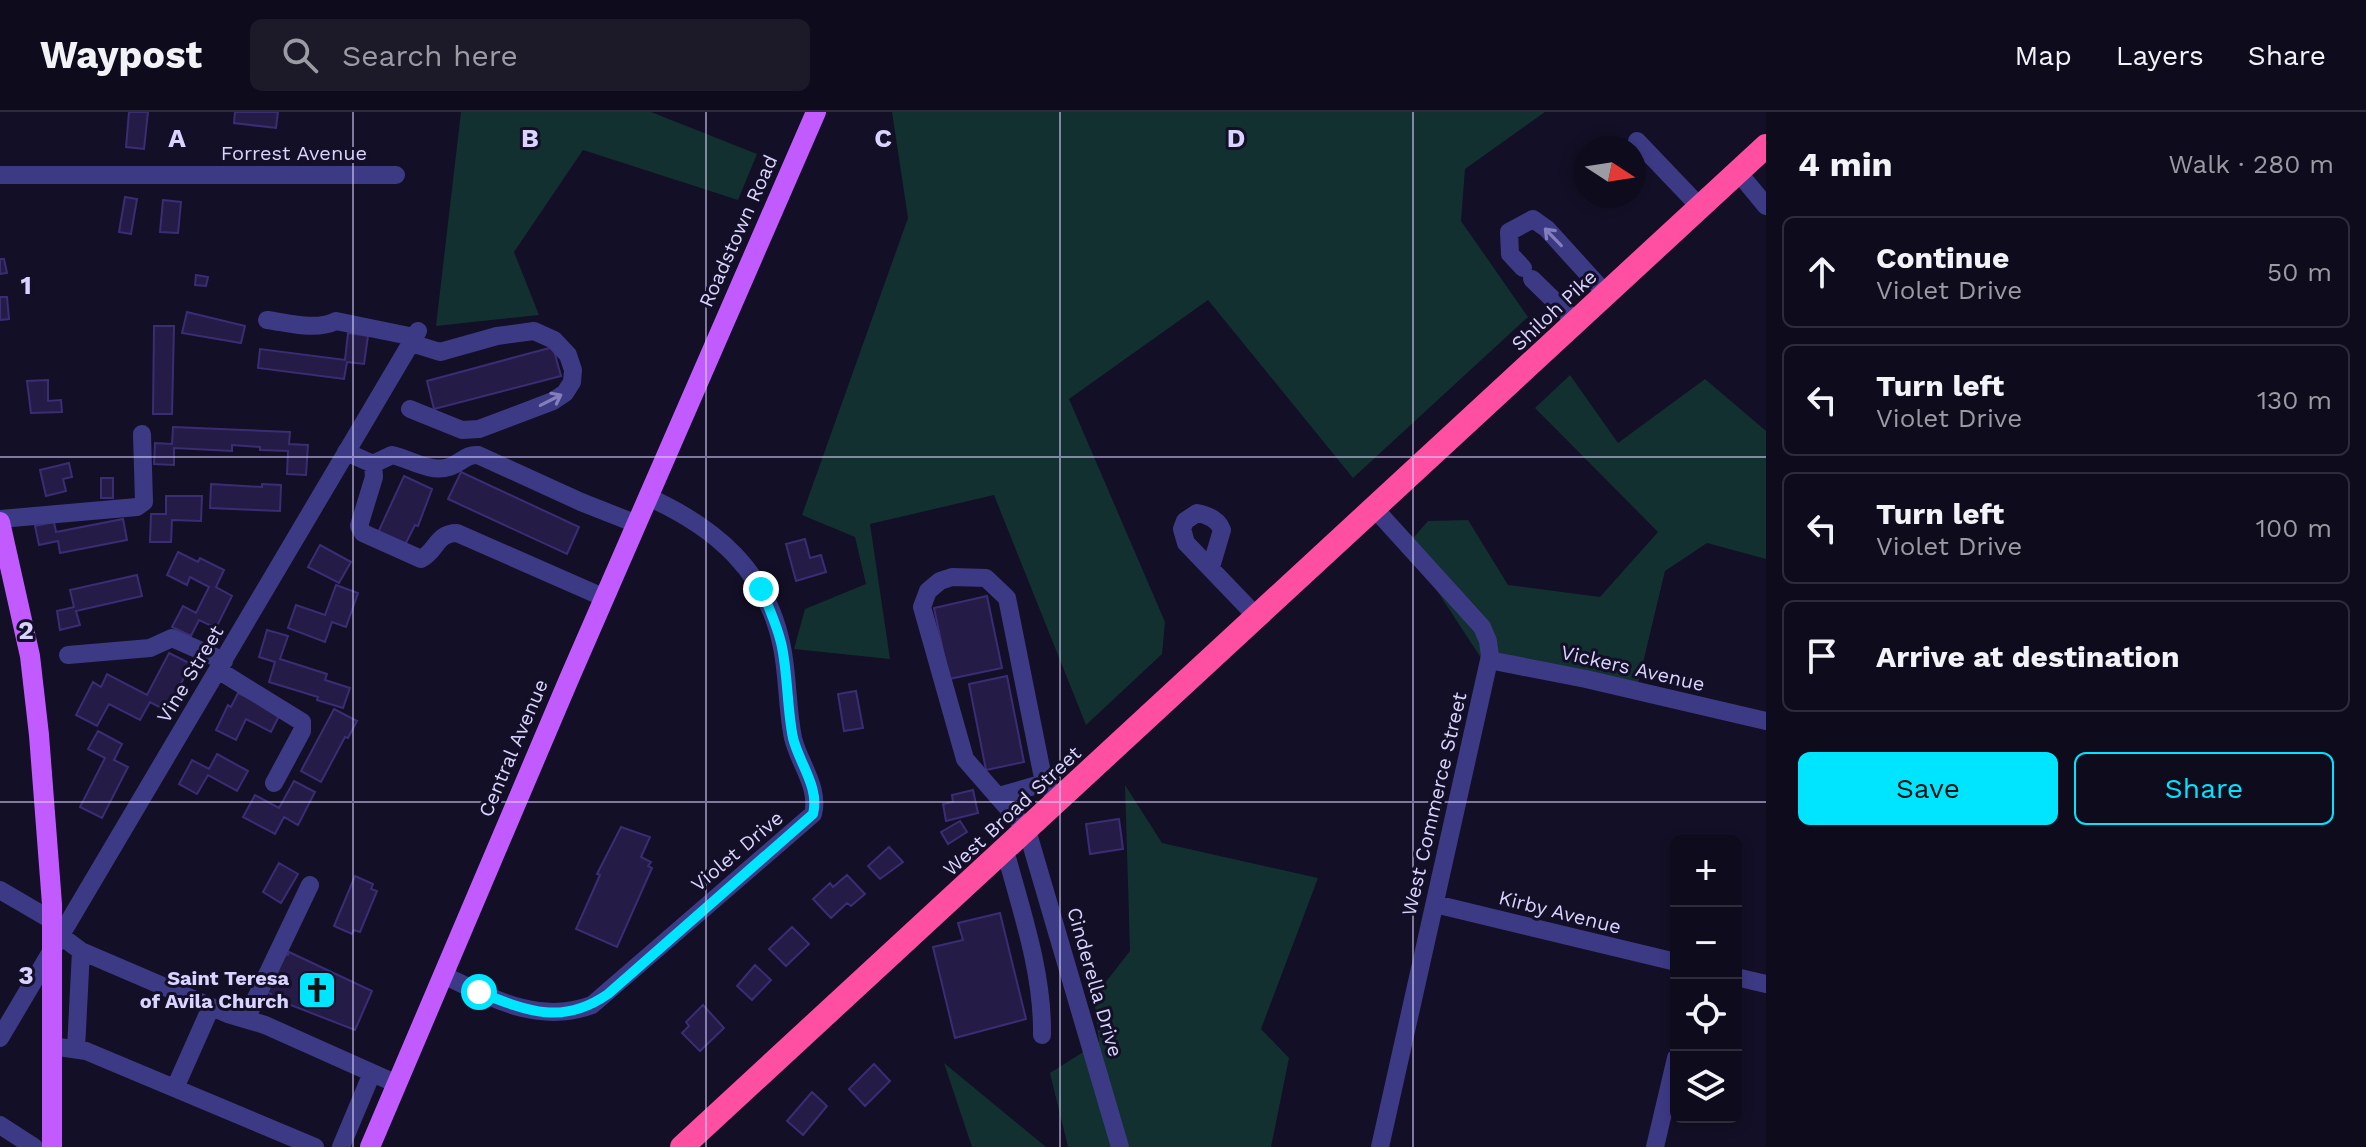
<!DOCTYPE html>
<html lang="en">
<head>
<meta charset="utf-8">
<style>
	body { margin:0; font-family:"Work Sans",sans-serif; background:#1c1929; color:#f1f3f6 }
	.controls { position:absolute; right:24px; bottom:24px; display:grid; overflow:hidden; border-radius:12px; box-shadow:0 4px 12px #0003 }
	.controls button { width:72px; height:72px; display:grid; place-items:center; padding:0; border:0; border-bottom:2px solid #2e2b3b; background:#0e0b1c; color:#f1f3f6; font:40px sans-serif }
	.compass { position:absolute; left:1574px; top:24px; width:72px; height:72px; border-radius:50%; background:#0e0b1c; box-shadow:0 4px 12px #0003; rotate:102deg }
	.stop { position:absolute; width:24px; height:24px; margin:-18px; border:6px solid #00e5ff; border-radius:50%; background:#fff }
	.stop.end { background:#00e5ff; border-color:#fff; box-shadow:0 2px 8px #0008 }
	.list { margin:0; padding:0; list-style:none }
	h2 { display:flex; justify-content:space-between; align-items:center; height:104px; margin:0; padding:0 32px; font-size:34px }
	h2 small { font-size:26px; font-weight:400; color:#9b9ba3 }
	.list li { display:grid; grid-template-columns:52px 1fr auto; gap:24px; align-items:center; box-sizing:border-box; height:112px; margin:0 16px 16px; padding:0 16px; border:2px solid #2e2b3b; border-radius:12px }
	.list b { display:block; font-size:30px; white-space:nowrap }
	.list p { margin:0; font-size:26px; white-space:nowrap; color:#9b9ba3 }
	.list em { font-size:26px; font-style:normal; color:#9b9ba3 }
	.actions { display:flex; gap:16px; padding:24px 32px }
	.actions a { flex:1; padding:18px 0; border:2px solid #00e5ff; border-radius:12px; text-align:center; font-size:28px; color:#00e5ff }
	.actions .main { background:#00e5ff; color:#111 }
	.icon { flex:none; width:44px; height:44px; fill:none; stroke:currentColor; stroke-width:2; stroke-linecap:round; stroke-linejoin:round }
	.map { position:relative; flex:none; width:1766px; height:1035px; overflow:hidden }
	header { display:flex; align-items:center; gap:48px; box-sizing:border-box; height:112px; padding:0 40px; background:#0e0b1c; border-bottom:2px solid #2e2b3b }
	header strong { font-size:38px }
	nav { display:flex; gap:44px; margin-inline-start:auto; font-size:28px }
	.search { width:560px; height:72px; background:#1c1929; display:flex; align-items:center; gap:20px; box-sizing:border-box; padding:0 28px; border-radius:12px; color:#9b9ba3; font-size:30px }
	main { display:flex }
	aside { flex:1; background:#0e0b1c }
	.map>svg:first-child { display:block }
	.green { fill:#12302f }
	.building { fill:#241b47; stroke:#3b2d73; stroke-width:2 }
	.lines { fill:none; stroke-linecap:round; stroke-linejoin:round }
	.minor { stroke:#3d3a85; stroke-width:18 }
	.major { stroke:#c25bff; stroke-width:20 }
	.highway { stroke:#ff4fa3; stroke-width:24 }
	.oneway { stroke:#837fbc }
	.route { stroke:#00e5ff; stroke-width:10 }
	.grid { fill:none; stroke:#d9d4ff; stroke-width:2; stroke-opacity:0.55 }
	.labels { text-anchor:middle; stroke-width:6; stroke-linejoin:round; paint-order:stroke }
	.street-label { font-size:20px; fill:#d9d4ff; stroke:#130f26 }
	.poi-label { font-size:20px; font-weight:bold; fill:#d9d4ff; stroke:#130f26; text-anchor:end }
	.grid-label { font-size:26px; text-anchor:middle; font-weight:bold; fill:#d9d4ff; stroke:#130f26; stroke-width:6; stroke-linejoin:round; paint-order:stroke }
</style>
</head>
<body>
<header>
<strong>Waypost</strong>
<div class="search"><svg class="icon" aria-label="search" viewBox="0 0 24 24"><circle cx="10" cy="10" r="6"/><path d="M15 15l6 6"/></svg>Search here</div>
<nav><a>Map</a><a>Layers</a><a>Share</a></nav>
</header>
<main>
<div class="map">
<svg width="1766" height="1035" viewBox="0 0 1766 1035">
	<rect width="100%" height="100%" fill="#130f26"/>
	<path class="green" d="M461,0H651L757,42L738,88L583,38L514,140L539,203L436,214Z
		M892,0H1545L1465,57L1461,109L1528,205L1353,366L1208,188L1069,287L1165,510L1162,542L1086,613L994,383L870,412L890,547L794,537L805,497L866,472L855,425L802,403L908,106Z
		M1570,263L1618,331L1705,267L1766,319V447L1707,431L1665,459L1635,584L1485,552L1407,433L1428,409L1468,408L1508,473L1600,485L1658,420L1535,296Z
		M1125,673L1162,731L1318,766L1261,917L1289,946L1271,1035H1068L1050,961L1099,930L1094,885L1130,839Z
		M944,951L1046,1035H972Z"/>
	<path class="building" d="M129,0H148L144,37L126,35Z
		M235,0H278L276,16L234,11Z
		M125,85L137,87L131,122L119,120Z
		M163,88L181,90L178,121L160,120Z
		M0,147H4L7,161L0,162Z
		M196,163L208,165L206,174L195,173Z
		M0,185H7L9,207L0,208Z
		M187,200L245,214L241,231L182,221Z
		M154,214H174L172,302H153Z
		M348,221L368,224L364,252L347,250L344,267L258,256L260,237L345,248Z
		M553,235L561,264L434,297L427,269Z
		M48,268V289L61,288L62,300L31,301L27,269Z
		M173,315L290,320L289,332L308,333L306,363L287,362L288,339L260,338V335L232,333V339L174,336V353L154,352L155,331L172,332Z
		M69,351L72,365L63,367L66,379L46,384L40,358Z
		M461,360L579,415L567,442L448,387Z
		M404,364L432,377L418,414L415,413L403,437L376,425Z
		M101,366H113V386H101Z
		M211,372L262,375V372L281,373L280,399L210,396Z
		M166,384H202L201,409L172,408L171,430H150L151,402H166Z
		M123,407L127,428L60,441L58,429L39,433L35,414L54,410L56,420Z
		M805,427L810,446L821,443L826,460L796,469L786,432Z
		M320,433L351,450L339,471L308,455Z
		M178,440L198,450L200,446L224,458L216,475L232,484L216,516L199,508L191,524L172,515L183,494L196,501L209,475L190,465L187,473L167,463Z
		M137,463L142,484L76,499L80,513L60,518L57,499L74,495L70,478Z
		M336,473L358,481L346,515L332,510L325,530L288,516L296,493L325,503Z
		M987,484L1002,556L949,567L934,496Z
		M267,518L288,524L280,547L327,562L325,568L350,576L343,596L317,588L318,585L269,570L275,550L259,545Z
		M169,541L191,552L167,599L150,590L140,608L109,592L97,614L76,603L93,570L101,575L107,562L147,583Z
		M1007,564L1024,650L986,658L969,572Z
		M856,579L863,616L844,619L838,582Z
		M238,581L280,602L271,620L246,607L236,628L216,618L228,593L231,595Z
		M334,597L357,609L348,626L345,625L321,670L301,659Z
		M98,619L122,632L114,648L128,655L102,706L80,695L105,646L88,637Z
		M217,642L248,659L237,679L208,663L197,682L179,672L192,648L209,657Z
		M294,669L315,680L298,713L284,705L275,722L243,705L255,683L279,696Z
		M973,678L978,701L946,709L943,692L953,690L952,683Z
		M1119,707L1123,737L1090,742L1086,712Z
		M960,709L967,720L948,732L941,720Z
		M621,715L650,725L641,745L651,750L648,754L652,756L617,835L576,817L600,763L597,762Z
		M889,735L903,750L880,767L868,754Z
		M279,751L298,762L281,791L263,780Z
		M847,763L865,782L851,794L847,791L831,806L813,787L830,771L833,775Z
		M355,764L373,772L371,777L377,779L360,820L354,818L352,822L334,814Z
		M1000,801L1026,907L955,926L933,835L963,828L958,811Z
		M792,815L809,832L786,854L769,837Z
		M279,839L288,843L289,840L372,879L355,918L270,885L271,882L262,878Z
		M755,853L771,868L752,888L737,874Z
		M703,893L724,916L700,939L682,921L689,914L686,910Z
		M874,952L890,969L865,994L849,977Z
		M812,980L827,994L803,1023L787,1009Z"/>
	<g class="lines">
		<path class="minor" d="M1637,29L1700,95
			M1738,60L1766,94
			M0,63H396
			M1523,156L1510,142L1509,120L1533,107L1547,117L1606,182
			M1532,167L1576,210
			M267,208C289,211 316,219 336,209L414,225
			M410,297L462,318L479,317L553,289L565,281L572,270L573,258L568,243L554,228L534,219L497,224L440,240L411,231
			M346,340L373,352L392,343C410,347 430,361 449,355C461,351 466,342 478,343L581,390L637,412
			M373,352L374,365L359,414L363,421L421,447C437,439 436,421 457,421L605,486
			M1375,397L1482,515L1488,529L1490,544L1380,1035
			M0,407L137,395L144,390L142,322
			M1211,455L1222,418C1218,407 1208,403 1197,401L1185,409L1182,417L1186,431L1257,505
			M68,543L150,536L172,526L224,549
			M1489,548L1586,567L1766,609
			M218,558L302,610V619L274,671
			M999,684L1044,671
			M1059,688L1044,671L1007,486L986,466L952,465L940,469L928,479L922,495L965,647L1027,718L1120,1035
			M1005,738C1021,798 1043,860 1042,923
			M0,778L53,809
			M1435,792L1676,850
			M61,824L81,839L228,902L265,913L397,972
			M443,863C492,886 538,913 592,893L813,702C820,676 799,651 793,626C787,596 788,565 782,535C767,459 715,415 648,385
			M1736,865L1766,872
			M246,907L310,773
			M0,926L418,219
			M52,934L86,939L315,1035
			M76,937L81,839
			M175,976L211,895
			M0,1013L34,1035
			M341,1035L372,961
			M1655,1035L1676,946"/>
		<path class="major" d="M0,410L30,544L39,623L52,792V1035
			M370,1035L569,567L816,0"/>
		<path class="highway" d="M682,1035L1766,34"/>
	</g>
	<defs><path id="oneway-shaft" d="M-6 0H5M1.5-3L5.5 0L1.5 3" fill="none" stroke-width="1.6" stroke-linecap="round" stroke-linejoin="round" transform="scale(2)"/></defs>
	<g class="oneway">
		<use href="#oneway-shaft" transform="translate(1553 125) rotate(-134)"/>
		<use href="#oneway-shaft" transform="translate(551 288) rotate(-27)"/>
	</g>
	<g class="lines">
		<path class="route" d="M479,880C527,899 562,914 608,882L813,702C820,676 799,651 793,626C787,596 788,565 782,535C778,515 769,496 761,477"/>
	</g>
	<path class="grid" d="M353,0V1035M706,0V1035M1060,0V1035M1413,0V1035M0,345H1766M0,690H1766"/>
	<defs>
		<symbol id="church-square" viewBox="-11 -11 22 22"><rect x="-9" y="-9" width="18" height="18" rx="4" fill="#00e5ff" stroke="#130f26"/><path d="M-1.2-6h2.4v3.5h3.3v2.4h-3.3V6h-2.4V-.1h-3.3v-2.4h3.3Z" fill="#111"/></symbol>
	</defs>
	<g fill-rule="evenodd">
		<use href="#church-square" x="295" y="856" width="44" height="44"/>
	</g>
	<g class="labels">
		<g class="street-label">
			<text x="294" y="48">Forrest Avenue</text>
			<text transform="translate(738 119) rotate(-66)" y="7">Roadstown Road</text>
			<text transform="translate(1554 198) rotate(-43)" y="7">Shiloh Pike</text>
			<text transform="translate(1633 556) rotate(13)" y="7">Vickers Avenue</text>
			<text transform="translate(190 562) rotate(-59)" y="7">Vine Street</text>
			<text transform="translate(513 636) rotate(-67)" y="7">Central Avenue</text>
			<text transform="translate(1434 692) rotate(-77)" y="7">West Commerce Street</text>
			<text transform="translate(1012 699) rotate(-43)" y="7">West Broad Street</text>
			<text transform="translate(737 739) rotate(-40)" y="7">Violet Drive</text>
			<text transform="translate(1560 800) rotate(14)" y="7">Kirby Avenue</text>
			<text transform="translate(1095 870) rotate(74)" y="7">Cinderella Drive</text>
		</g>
		<g class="poi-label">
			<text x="289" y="873">Saint Teresa<tspan x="289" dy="23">of Avila Church</tspan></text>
		</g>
	</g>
	<g class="grid-label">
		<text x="177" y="35">A</text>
		<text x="530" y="35">B</text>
		<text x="883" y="35">C</text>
		<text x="1236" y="35">D</text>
		<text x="26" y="182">1</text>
		<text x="26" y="527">2</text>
		<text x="26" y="872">3</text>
	</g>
</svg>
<div class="controls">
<button>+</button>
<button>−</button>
<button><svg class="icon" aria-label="locate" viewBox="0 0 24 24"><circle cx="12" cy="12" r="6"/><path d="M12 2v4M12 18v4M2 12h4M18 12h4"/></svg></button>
<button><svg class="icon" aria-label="layers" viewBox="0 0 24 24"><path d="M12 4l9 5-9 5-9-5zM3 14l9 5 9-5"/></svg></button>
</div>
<svg class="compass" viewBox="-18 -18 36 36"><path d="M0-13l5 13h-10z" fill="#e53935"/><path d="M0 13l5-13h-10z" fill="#9b9ba3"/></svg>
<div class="stop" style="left:479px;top:880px"></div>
<div class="stop end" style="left:761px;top:477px"></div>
</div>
<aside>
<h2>4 min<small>Walk · 280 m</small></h2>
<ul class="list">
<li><svg class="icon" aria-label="ahead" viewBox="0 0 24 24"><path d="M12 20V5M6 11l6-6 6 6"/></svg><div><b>Continue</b><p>Violet Drive</p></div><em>50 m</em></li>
<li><svg class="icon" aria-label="left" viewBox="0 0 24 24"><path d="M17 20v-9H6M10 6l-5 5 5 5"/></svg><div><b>Turn left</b><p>Violet Drive</p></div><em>130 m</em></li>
<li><svg class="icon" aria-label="left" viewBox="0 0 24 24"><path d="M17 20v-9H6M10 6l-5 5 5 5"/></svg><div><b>Turn left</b><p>Violet Drive</p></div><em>100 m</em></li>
<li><svg class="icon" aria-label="arrive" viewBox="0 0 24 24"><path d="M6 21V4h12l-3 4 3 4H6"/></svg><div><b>Arrive at destination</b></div></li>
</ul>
<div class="actions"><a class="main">Save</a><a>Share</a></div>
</aside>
</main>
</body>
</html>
